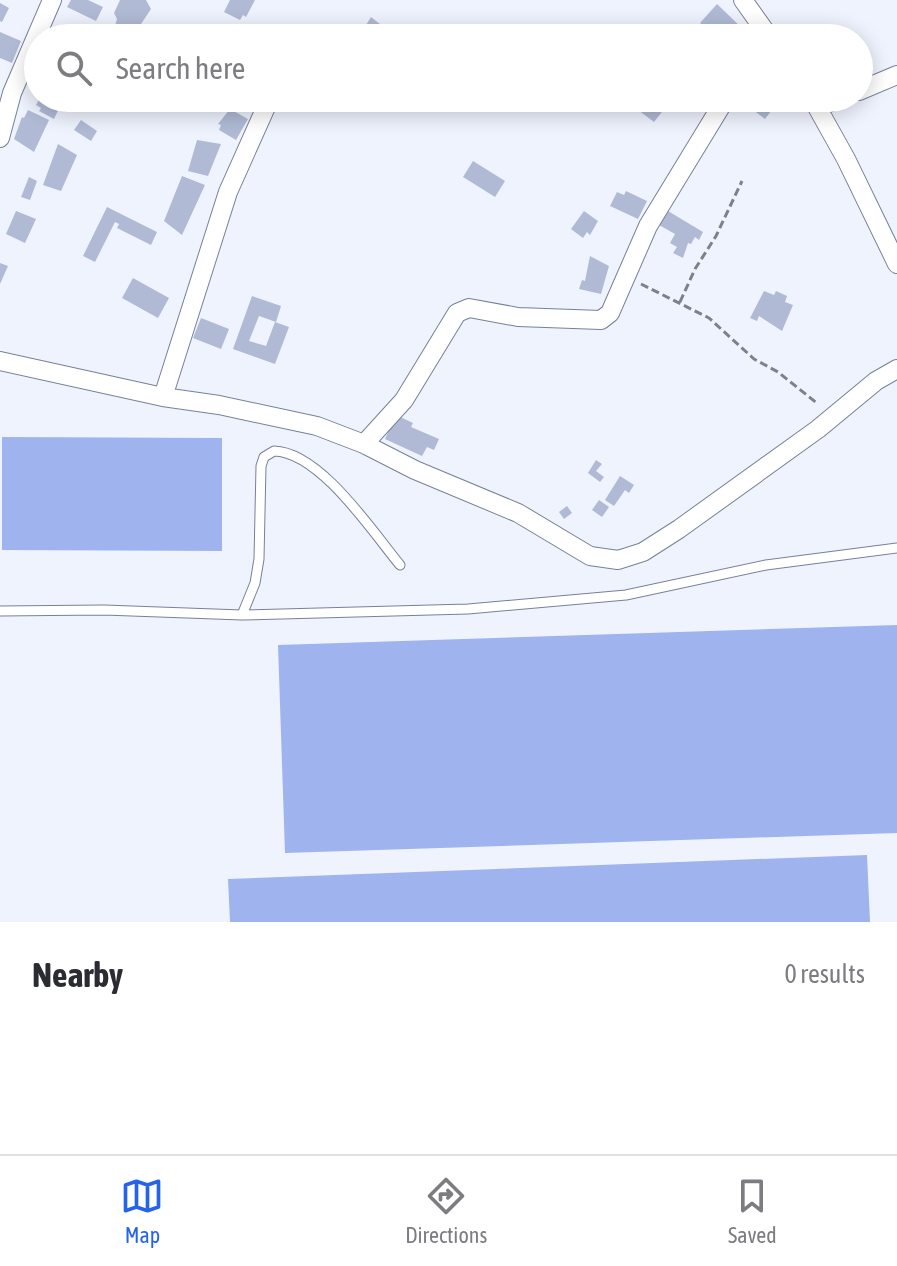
<!DOCTYPE html>
<html lang="en">
<head>
<meta charset="utf-8">
<style>
	body { margin:0; font-family:"Asap Condensed",sans-serif; background:#f7f7f7; color:#2b2b33 }
	.list { margin:0; padding:0; list-style:none }
	h2 { display:flex; justify-content:space-between; align-items:center; height:104px; margin:0; padding:0 32px; font-size:34px }
	h2 small { font-size:26px; font-weight:400; color:#7c7c81 }
	.icon { flex:none; width:44px; height:44px; fill:none; stroke:currentColor; stroke-width:2; stroke-linecap:round; stroke-linejoin:round }
	.map { position:relative; flex:none; width:897px; height:922px; overflow:hidden }
	.search { position:absolute; background:#fff; box-shadow:0 4px 20px #0003; left:24px; right:24px; top:24px; height:88px; display:flex; align-items:center; gap:20px; box-sizing:border-box; padding:0 28px; border-radius:44px; color:#7c7c81; font-size:30px }
	.sheet { height:232px; background:#fff }
	nav { display:flex; justify-content:space-around; align-items:center; box-sizing:border-box; height:112px; border-top:2px solid #e1e1e2; background:#fff; font-size:22px; color:#7c7c81 }
	nav a { display:grid; justify-items:center; gap:4px }
	nav .on { color:#2563eb }
	.map>svg:first-child { display:block }
	.water { fill:#9fb4ee }
	.building { fill:#b0bad4 }
	.lines { fill:none; stroke-linecap:round; stroke-linejoin:round }
	.service-casing { stroke:#778099; stroke-width:11 }
	.minor-casing { stroke:#778099; stroke-width:20 }
	.path { stroke:#7d818b; stroke-width:3; stroke-dasharray:8 4; stroke-linecap:butt }
	.service { stroke:#fff; stroke-width:9 }
	.minor { stroke:#fff; stroke-width:18 }
</style>
</head>
<body>
<div class="map">
<svg width="897" height="922" viewBox="0 0 897 922">
	<rect width="100%" height="100%" fill="#eff3fe"/>
	<path class="water" d="M2,437L222,438V551L2,550Z
		M897,625V833L285,853L278,645Z
		M867,855L870,922H230L228,879Z"/>
	<path class="building" d="M71,0H88L103,7L96,21L67,7Z
		M120,0H146L151,9L139,27L128,36L114,29L117,19L114,13Z
		M230,0H255L246,17L243,15L240,20L224,12Z
		M0,3L9,8L2,22L0,21Z
		M717,4L742,28L733,38H700L708,30L700,23Z
		M371,17L395,36L393,38H358Z
		M0,32L21,41L12,63L0,58Z
		M40,98H71L66,107L61,104L54,119L39,111L41,108L36,105Z
		M162,98H180L176,105Z
		M647,98H663L669,103L654,122L638,110Z
		M731,98H781L765,119L748,106L746,110Z
		M230,109L248,119L236,140L219,130L221,125L218,124Z
		M28,110L49,120L34,152L14,139L22,117L24,118Z
		M81,120L97,131L91,141L74,130Z
		M197,140L221,144L208,176L188,171Z
		M58,144L77,155L61,191L43,185Z
		M473,161L505,181L495,197L463,177Z
		M182,176L205,185L182,235L164,221Z
		M29,177L37,181L30,200L21,197Z
		M626,191L647,201L638,219L610,206L617,192L624,195Z
		M107,207L157,232L151,245L117,228L119,224L115,222L95,262L83,256Z
		M16,211L36,219L25,243L6,234Z
		M584,211L598,221L590,235L587,232L583,238L571,229Z
		M668,211L703,232L699,240L695,237L691,244L688,243L683,258L673,253L677,247L670,243L675,234L659,225Z
		M590,256L609,266L601,294L579,289L582,280L585,281Z
		M0,263L8,266L0,284Z
		M133,278L169,298L158,318L122,298Z
		M764,291L774,295L776,291L787,296L785,302L793,305L782,331L759,316L757,321L750,318Z
		M252,296L281,306L276,322L259,316L249,341L266,346L275,322L289,327L275,364L233,349Z
		M201,318L229,329L221,349L193,338Z
		M396,415L413,423L411,427L439,439L434,450L427,447L422,456L385,439Z
		M596,460L602,464L596,471L604,477L600,482L588,473Z
		M620,476L634,485L629,493L625,490L614,506L605,500Z
		M599,500L609,507L602,517L592,510Z
		M567,506L572,513L564,519L559,512Z"/>
	<g class="lines">
		<defs>
			<path id="service" d="M0,611L104,610L242,615L468,609L626,595L766,565L897,548
				M242,615L255,583L259,559L261,466L264,457L274,451C320,452 372,531 400,565"/>
			<path id="minor" d="M743,0L770,38
				M859,91L897,75
				M812,98L846,159L897,264
				M818,107L841,98
				M0,138L12,93L52,0
				M0,361L163,397L219,405L317,426L364,444L415,470L518,513L590,556L618,560L643,552L679,529L818,429L876,381L897,369
				M163,397L228,192L270,98
				M364,444L404,400L457,313L469,308L518,317L601,320L610,313L648,226L726,98"/>
		</defs>
		<use href="#service" class="service-casing"/>
		<use href="#minor" class="minor-casing"/>
		<path class="path" d="M641,284L709,318L754,359L778,372L818,404
			M680,302L695,269L716,236L742,181"/>
		<use href="#service" class="service"/>
		<use href="#minor" class="minor"/>
	</g>
</svg>
<div class="search"><svg class="icon" aria-label="search" viewBox="0 0 24 24"><circle cx="10" cy="10" r="6"/><path d="M15 15l6 6"/></svg>Search here</div>
</div>
<section class="sheet">
<h2>Nearby<small>0 results</small></h2>
<ul class="list">
</ul>
</section>
<nav>
<a class="on"><svg class="icon" aria-label="map" viewBox="0 0 24 24"><path d="M3 6l6-2 6 2 6-2v14l-6 2-6-2-6 2zM9 4v14M15 6v14"/></svg>Map</a>
<a><svg class="icon" aria-label="directions" viewBox="0 0 24 24"><path d="M12 3l9 9-9 9-9-9zM9 14v-3h6M13 9l2 2-2 2"/></svg>Directions</a>
<a><svg class="icon" aria-label="saved" viewBox="0 0 24 24"><path d="M7 4h10v16l-5-4-5 4z"/></svg>Saved</a>
</nav>
</body>
</html>
